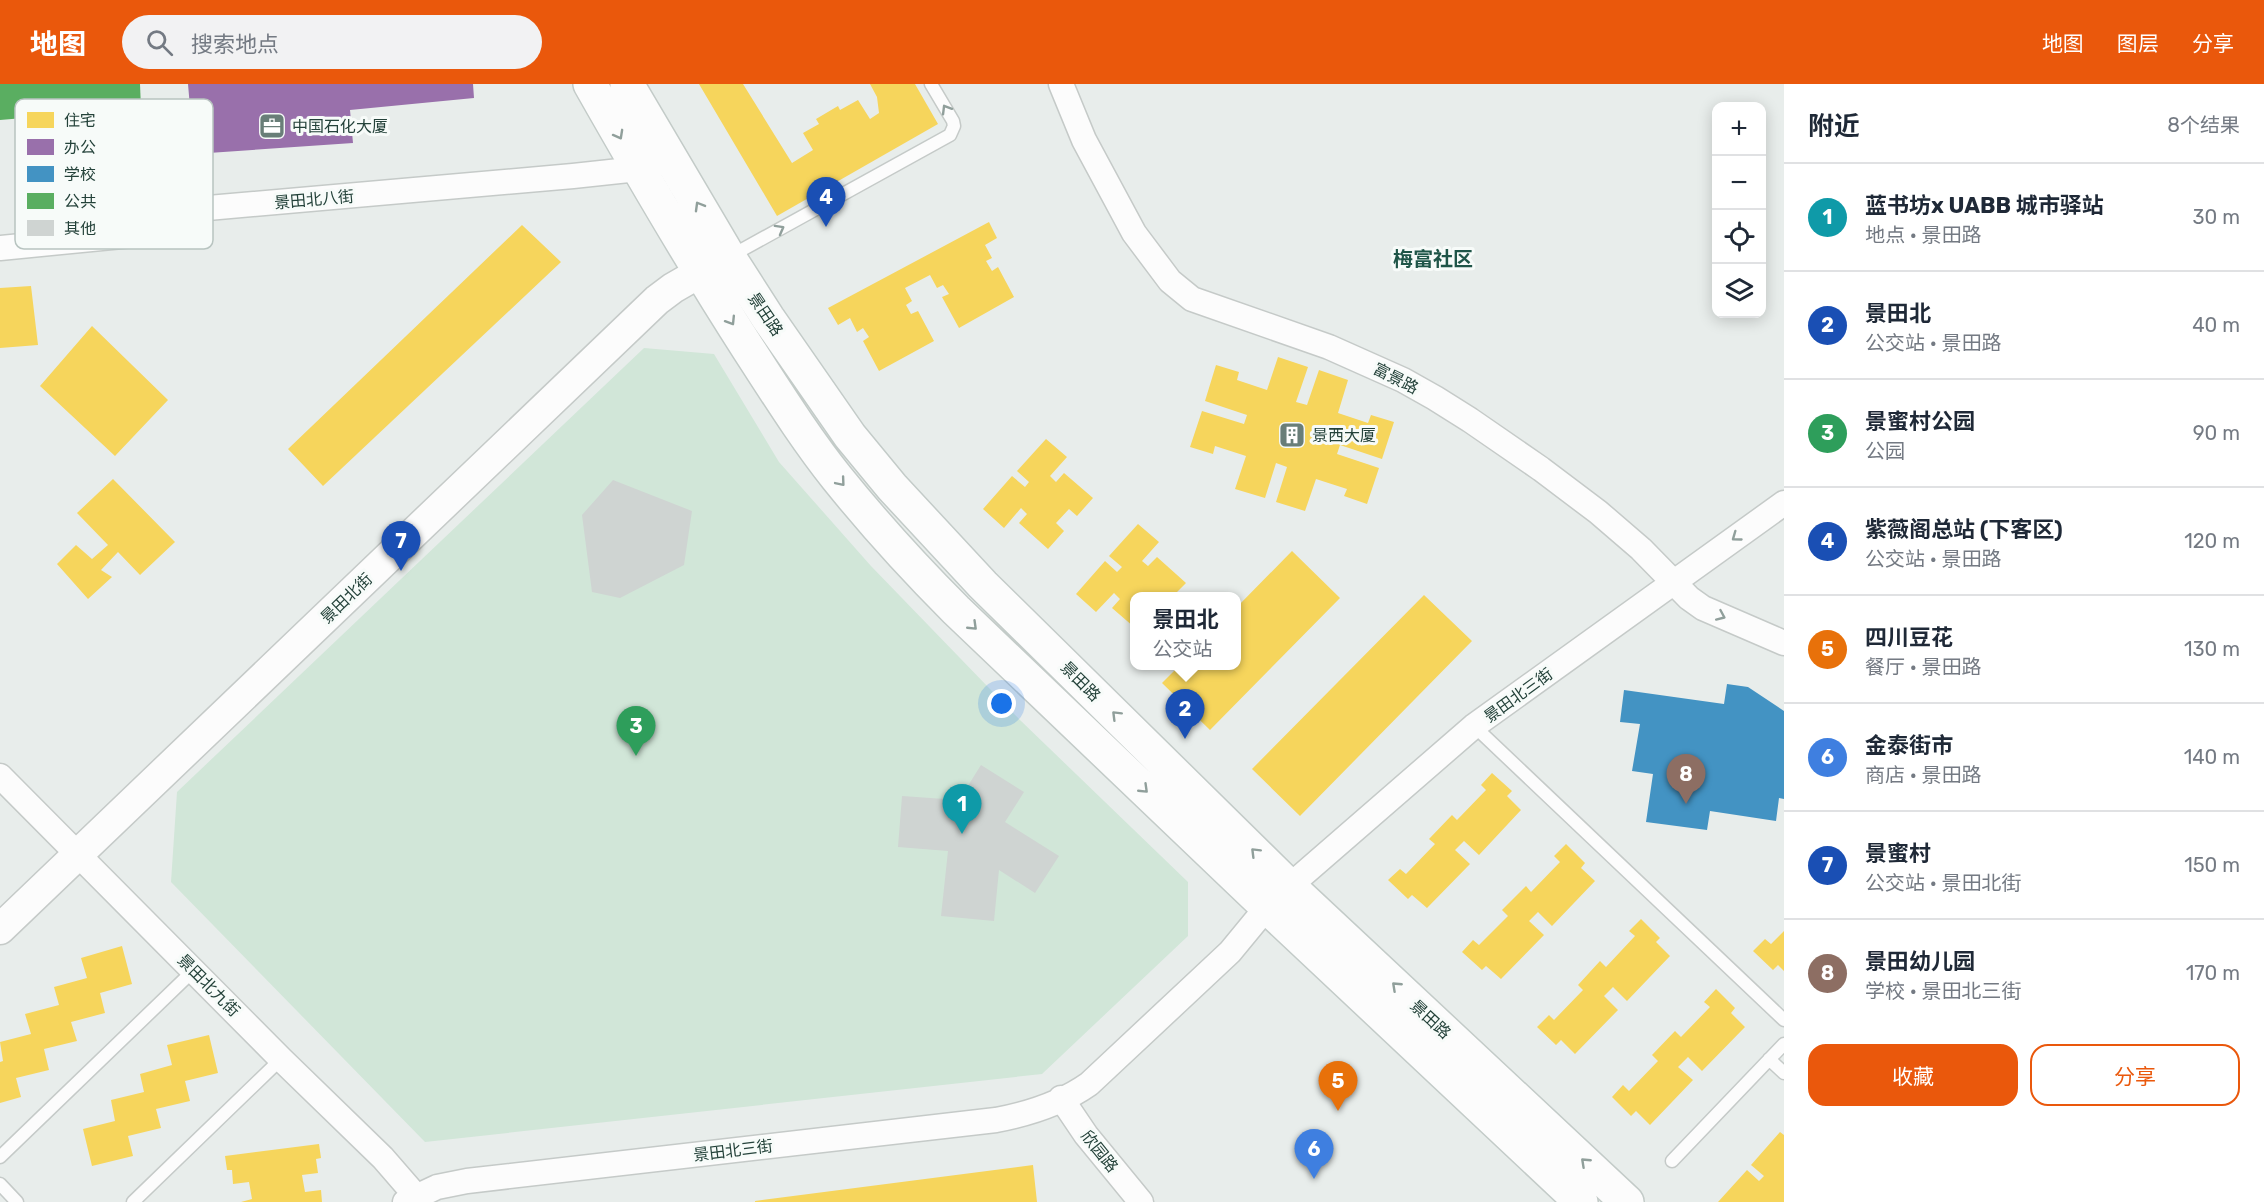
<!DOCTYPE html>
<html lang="zh">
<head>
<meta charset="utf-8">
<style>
	body { margin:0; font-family:Rubik,"Noto Sans SC",sans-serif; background:#f2f2f3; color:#1f2937 }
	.controls { position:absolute; right:18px; top:18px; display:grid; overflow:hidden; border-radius:12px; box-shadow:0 3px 15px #0003 }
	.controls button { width:54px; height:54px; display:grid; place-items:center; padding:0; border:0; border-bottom:2px solid #e0e1e3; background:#fff; color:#1f2937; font:30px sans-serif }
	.you { position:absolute; left:1002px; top:620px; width:21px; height:21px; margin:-15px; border:4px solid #fff; border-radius:50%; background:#1a73e8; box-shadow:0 0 0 9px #1a73e833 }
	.badge { display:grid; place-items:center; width:39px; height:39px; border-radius:50%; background:#ea580c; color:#fff; font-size:20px; font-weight:700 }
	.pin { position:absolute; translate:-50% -50px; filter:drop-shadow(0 2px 3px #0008) }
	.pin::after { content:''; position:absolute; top:32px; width:21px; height:18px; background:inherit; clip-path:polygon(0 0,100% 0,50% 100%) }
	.popup { position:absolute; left:1130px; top:508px; width:111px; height:78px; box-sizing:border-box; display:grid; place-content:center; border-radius:12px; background:#fff; filter:drop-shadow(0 2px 4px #0005); font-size:20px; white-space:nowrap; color:#747a83 }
	.popup b { font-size:22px; color:#1f2937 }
	.popup::after { content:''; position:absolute; left:50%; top:100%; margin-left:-12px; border:12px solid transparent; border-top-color:#fff }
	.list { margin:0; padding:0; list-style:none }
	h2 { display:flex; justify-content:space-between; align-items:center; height:78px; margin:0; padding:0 24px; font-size:26px }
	h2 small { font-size:20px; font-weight:400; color:#747a83 }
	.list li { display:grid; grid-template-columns:39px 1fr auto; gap:18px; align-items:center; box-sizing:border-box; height:108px; padding:0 24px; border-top:2px solid #e0e1e3 }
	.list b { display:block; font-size:22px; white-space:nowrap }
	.list p { margin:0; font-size:20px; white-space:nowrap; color:#747a83 }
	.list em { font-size:20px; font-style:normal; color:#747a83 }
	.actions { display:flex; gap:12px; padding:18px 24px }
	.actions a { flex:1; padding:14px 0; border:2px solid #ea580c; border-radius:18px; text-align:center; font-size:21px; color:#ea580c }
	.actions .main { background:#ea580c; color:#fff }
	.icon { flex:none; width:33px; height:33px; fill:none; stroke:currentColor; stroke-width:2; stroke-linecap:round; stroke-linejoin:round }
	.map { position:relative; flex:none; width:1784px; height:1118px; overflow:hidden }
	header { display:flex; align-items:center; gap:36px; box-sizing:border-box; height:84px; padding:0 30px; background:#ea580c; color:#fff }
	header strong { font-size:28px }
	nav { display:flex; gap:33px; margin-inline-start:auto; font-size:21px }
	.search { width:420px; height:54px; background:#f2f2f3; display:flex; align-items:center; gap:15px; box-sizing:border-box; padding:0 21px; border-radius:33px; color:#747a83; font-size:22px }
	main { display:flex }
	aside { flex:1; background:#fff }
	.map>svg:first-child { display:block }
	.green { fill:#d1e6d8 }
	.homes { fill:#f6d55c }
	.offices { fill:#9970ab }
	.schools { fill:#4393c3 }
	.public { fill:#5aae61 }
	.building { fill:#cfd4d2 }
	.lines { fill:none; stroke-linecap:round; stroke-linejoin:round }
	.service-casing { stroke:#c5cac8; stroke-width:15 }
	.minor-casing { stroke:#c5cac8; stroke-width:27 }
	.tertiary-casing { stroke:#c5cac8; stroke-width:33 }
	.secondary-casing { stroke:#c3cbc8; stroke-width:36 }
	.service { stroke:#fcfcfc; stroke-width:12 }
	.minor { stroke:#fcfcfc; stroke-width:24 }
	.tertiary { stroke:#fcfcfc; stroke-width:30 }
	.secondary { stroke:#fcfcfc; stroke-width:33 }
	.oneway { stroke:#909f9b }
	.labels { text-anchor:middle; stroke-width:6; stroke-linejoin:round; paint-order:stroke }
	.poi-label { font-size:16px; fill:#24423a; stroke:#f7fbf9; text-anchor:start }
	.street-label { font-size:16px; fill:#24423a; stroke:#f7fbf9 }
	.quarter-label { font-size:20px; font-weight:bold; fill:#1f5548; stroke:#f7fbf9 }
	.key { fill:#f7fbf9; stroke:#b8c4c0; stroke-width:1.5 }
	.key-label { font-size:16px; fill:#24423a }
</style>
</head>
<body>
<header>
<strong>地图</strong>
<div class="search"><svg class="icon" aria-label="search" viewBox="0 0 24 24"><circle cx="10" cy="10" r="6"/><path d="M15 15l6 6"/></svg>搜索地点</div>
<nav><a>地图</a><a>图层</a><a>分享</a></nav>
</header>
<main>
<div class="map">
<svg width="1784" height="1118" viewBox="0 0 1784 1118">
	<rect width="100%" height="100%" fill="#e8edeb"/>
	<path class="green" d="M644,264L714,270L779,378L871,482L1020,636L1188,798V852L1042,990L425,1058L171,798L177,708Z"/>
	<path class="homes" d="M699,0H743L792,79L813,66L803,49L819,40L816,35L838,22L840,26L858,16L870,35L879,29L877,13L870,0H915L938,40L777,132Z
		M989,138L997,154L985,161L992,174L986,177L992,187L998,183L1014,213L959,244L942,213L949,210L943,201L937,204L930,191L905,204L912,217L906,221L911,230L918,227L934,257L879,287L863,257L869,253L863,244L857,248L850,234L838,241L828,224Z
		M522,141L561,178L323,402L288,365Z
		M31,202L38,261L0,264V204Z
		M92,242L168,316L115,372L40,302Z
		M1278,273L1308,283L1296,318L1307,321L1319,286L1348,296L1338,329L1368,339L1371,331L1394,338L1382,375L1340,361L1337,370L1379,384L1367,420L1344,412L1347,405L1316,395L1305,427L1276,418L1287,383L1276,379L1265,414L1235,405L1246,372L1215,362L1213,370L1190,363L1202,327L1244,340L1247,331L1205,317L1216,281L1239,288L1237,296L1267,306Z
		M1046,355L1067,373L1050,392L1056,398L1064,389L1093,414L1077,432L1069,425L1056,439L1064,447L1048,465L1019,439L1027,430L1021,424L1004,444L983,425L1012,392L1025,403L1029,398L1017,387Z
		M113,395L175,458L140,491L118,468L101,486L112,493L88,515L57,480L76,461L92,475L108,461L77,429Z
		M1138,440L1159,458L1142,477L1148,482L1157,473L1186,499L1173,512H1165L1161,509L1159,512H1134V543L1112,524L1120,515L1114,509L1096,528L1076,510L1105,477L1117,488L1122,483L1109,472Z
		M1292,467L1340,514L1210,646L1162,599L1179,582H1236V524Z
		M1424,511L1472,557L1300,732L1252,685Z
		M1492,689L1512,707L1507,712L1521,726L1479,771L1464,757L1455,766L1470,780L1427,824L1412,811L1408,815L1388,796L1400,785L1406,790L1435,760L1429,755L1452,731L1457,736L1486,706L1481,701Z
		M1566,760L1585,779L1581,784L1595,797L1552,842L1538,828L1529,837L1544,851L1501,895L1486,882L1482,886L1462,868L1473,856L1479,861L1508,832L1502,826L1526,802L1531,808L1560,778L1554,772Z
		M1641,835L1660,854L1656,858L1670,872L1627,917L1613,903L1604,912L1618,926L1575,970L1561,956L1556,961L1537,943L1549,931L1554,936L1583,906L1578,901L1600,877L1606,883L1635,852L1629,847Z
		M1784,847V887L1778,881L1773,886L1753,867L1765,855L1771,860Z
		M122,862L132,900L100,909L105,929L71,938L77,957L44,965L49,986L16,994L21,1013L0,1019V978L3,977L0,958L31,950L25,930L59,921L54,903L87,894L81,874Z
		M1716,905L1735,924L1731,929L1745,943L1702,987L1688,973L1678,983L1693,996L1650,1041L1636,1027L1631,1032L1612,1013L1623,1001L1629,1007L1658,977L1652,971L1675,947L1681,953L1710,923L1704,918Z
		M209,951L218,989L185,997L190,1017L156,1025L161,1044L128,1052L133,1072L92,1082L83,1045L115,1037L111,1016L144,1008L140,990L172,981L167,961Z
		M1780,1048L1784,1051V1118H1718L1747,1086L1759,1097L1764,1092L1751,1081Z
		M319,1060L321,1074L316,1075L318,1089L302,1091L305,1108L321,1106L322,1118H241L252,1115L249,1098L233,1100L232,1086H227L225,1072Z
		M1033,1081L1037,1118H755V1117Z"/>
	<path class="offices" d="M188,0H473L474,14L350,26L353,59L194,70Z"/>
	<path class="schools" d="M1727,600L1748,603L1784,627V715L1779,714L1776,737L1710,727L1707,746L1646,738L1653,690L1632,687L1640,640L1620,638L1624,606L1724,620Z"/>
	<path class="public" d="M0,0H140L141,24L0,36Z"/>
	<path class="building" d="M613,396L692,427L684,481L620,514L592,508L582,431Z
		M981,681L1024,708L1005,738L1059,772L1035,809L999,786L994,837L941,832L948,767L898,763L902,712L959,716Z"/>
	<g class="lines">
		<defs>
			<path id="service" d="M729,173L950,51L954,42L953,37L931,0
				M1474,642L1784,936
				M1769,975L1784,989
				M0,1073L194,886
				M1672,1077L1784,960
				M0,1100L17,1118
				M133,1118L281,975"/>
			<path id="minor" d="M1061,0L1084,56L1134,149L1170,197L1192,215L1329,263L1403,296L1435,314L1470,336L1541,385L1598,428L1641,465L1689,514L1703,524L1784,559
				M0,164L153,149L174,127L573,92L638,85
				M0,692L281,975L383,1074L416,1112
				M1277,813L1474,642L1784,419
				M1061,1014L1086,1051L1141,1118
				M405,1118L437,1103L467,1097L996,1036C1028,1030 1062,1019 1089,1000L1230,868L1267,823"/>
			<path id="tertiary" d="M0,845L657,216L673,204L720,177"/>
			<path id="secondary" d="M590,0C641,90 693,179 749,266C777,309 805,354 837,394C874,440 914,484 956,526L1267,823L1581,1118
				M627,0L729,173L768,234L850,352L892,403L983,501L1289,802L1627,1118"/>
		</defs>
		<use href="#service" class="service-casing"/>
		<use href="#minor" class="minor-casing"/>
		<use href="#tertiary" class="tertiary-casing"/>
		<use href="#secondary" class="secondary-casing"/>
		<use href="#service" class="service"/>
		<use href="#minor" class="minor"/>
		<use href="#tertiary" class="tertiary"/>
		<use href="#secondary" class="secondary"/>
	</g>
	<defs><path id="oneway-chevron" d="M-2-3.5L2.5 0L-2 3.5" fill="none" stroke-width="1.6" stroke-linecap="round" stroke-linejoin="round" transform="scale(1.5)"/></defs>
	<g class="oneway">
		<use href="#oneway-chevron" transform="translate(946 25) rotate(-121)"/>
		<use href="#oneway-chevron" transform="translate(619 51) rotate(61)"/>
		<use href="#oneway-chevron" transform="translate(699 122) rotate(-120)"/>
		<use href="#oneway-chevron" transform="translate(780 145) rotate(-29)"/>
		<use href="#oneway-chevron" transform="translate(731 237) rotate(58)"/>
		<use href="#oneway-chevron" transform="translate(841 398) rotate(50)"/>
		<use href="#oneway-chevron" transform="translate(1736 453) rotate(144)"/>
		<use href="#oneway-chevron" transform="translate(1721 532) rotate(24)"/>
		<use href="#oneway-chevron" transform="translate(973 542) rotate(44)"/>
		<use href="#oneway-chevron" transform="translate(1116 631) rotate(-135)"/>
		<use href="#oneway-chevron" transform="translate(1144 705) rotate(44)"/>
		<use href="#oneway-chevron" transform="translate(1255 768) rotate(-135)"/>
		<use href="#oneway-chevron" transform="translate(1396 902) rotate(-137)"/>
		<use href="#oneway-chevron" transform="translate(1585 1078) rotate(-137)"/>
	</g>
	<defs>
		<symbol id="office-square" viewBox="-11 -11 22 22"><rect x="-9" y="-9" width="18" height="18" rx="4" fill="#697e78" stroke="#f7fbf9"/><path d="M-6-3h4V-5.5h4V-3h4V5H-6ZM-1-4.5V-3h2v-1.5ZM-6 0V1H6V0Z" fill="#fff"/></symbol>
		<symbol id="building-square" viewBox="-11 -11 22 22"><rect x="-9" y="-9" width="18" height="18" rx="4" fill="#697e78" stroke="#f7fbf9"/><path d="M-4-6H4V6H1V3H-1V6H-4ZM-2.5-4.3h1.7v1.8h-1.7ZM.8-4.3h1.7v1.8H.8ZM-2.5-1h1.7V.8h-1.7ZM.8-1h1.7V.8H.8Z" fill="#fff"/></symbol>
	</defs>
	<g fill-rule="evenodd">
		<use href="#office-square" x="257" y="27" width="30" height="30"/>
		<use href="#building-square" x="1277" y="336" width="30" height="30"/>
	</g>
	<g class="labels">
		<g class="poi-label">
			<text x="292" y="48">中国石化大厦</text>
			<text x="1312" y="357">景西大厦</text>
		</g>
		<g class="street-label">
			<text transform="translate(314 115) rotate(-5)" y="6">景田北八街</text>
			<text transform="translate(766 230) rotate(56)" y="6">景田路</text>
			<text transform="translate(1396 294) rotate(27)" y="6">富景路</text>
			<text transform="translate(346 514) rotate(-44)" y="6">景田北街</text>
			<text transform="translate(1081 597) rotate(45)" y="6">景田路</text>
			<text transform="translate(1518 611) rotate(-36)" y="6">景田北三街</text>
			<text transform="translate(209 901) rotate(45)" y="6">景田北九街</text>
			<text transform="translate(1431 935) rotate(43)" y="6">景田路</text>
			<text transform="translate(733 1066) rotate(-7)" y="6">景田北三街</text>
			<text transform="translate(1100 1067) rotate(51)" y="6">欣园路</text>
		</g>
		<g class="quarter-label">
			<text x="1433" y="182">梅富社区</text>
		</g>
	</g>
	<rect x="15" y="15" width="198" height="150" rx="9" class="key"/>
	<rect x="27" y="28" width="27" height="16" fill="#f6d55c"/>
	<rect x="27" y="55" width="27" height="16" fill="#9970ab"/>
	<rect x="27" y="82" width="27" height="16" fill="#4393c3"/>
	<rect x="27" y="109" width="27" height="16" fill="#5aae61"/>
	<rect x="27" y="136" width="27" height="16" fill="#cfd4d2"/>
	<g class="key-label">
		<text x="64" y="42">住宅</text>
		<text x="64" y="69">办公</text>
		<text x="64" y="96">学校</text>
		<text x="64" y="123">公共</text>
		<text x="64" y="150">其他</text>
	</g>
</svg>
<div class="controls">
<button>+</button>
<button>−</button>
<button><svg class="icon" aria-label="locate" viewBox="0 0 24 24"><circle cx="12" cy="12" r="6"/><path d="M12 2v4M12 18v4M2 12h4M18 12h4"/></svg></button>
<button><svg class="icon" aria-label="layers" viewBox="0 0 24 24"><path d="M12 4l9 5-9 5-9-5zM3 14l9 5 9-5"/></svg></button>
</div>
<div class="you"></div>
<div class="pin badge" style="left:962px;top:750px;background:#0f9aa8">1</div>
<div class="pin badge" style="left:1185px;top:655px;background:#1a4fb4">2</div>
<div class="popup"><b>景田北</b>公交站</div>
<div class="pin badge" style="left:636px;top:672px;background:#2e9e5b">3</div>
<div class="pin badge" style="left:826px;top:143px;background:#1a4fb4">4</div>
<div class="pin badge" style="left:1338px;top:1027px;background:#e8710a">5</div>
<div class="pin badge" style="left:1314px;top:1095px;background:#3f7fe0">6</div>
<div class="pin badge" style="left:401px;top:487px;background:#1a4fb4">7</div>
<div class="pin badge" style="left:1686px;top:720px;background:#8d6e63">8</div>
</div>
<aside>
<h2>附近<small>8个结果</small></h2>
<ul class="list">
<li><span class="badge" style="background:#0f9aa8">1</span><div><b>蓝书坊x UABB 城市驿站</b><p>地点 · 景田路</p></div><em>30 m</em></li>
<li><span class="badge" style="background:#1a4fb4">2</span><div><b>景田北</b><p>公交站 · 景田路</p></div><em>40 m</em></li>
<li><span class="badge" style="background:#2e9e5b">3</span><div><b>景蜜村公园</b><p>公园</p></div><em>90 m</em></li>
<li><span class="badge" style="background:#1a4fb4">4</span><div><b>紫薇阁总站 (下客区)</b><p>公交站 · 景田路</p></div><em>120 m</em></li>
<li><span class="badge" style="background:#e8710a">5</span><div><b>四川豆花</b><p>餐厅 · 景田路</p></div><em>130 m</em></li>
<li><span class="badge" style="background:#3f7fe0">6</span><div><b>金泰街市</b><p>商店 · 景田路</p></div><em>140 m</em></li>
<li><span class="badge" style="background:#1a4fb4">7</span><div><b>景蜜村</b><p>公交站 · 景田北街</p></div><em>150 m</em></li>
<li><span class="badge" style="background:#8d6e63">8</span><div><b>景田幼儿园</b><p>学校 · 景田北三街</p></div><em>170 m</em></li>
</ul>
<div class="actions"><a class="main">收藏</a><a>分享</a></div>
</aside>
</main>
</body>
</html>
